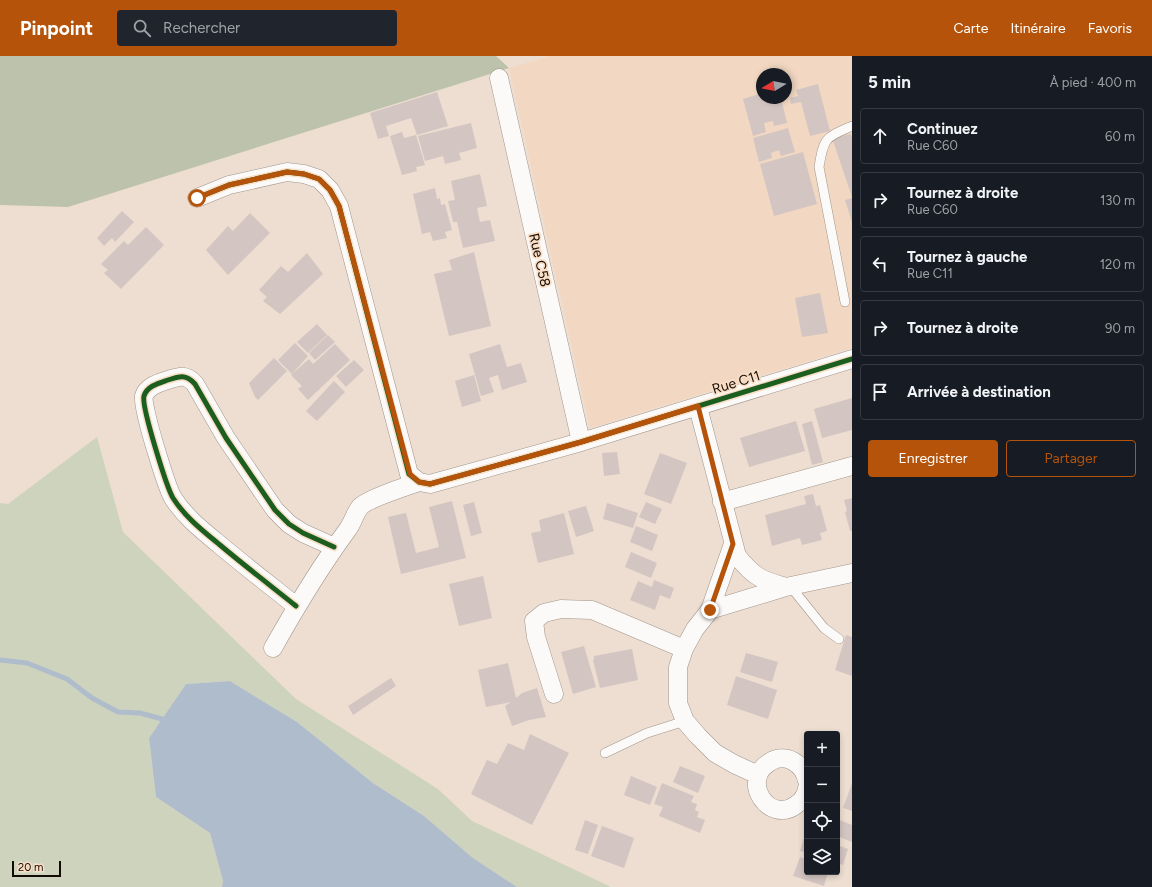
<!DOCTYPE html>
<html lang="fr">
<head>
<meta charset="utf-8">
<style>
	body { margin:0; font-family:Figtree,sans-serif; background:#20242c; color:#f1f3f6 }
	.controls { position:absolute; right:12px; bottom:12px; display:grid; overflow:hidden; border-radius:4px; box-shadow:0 2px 6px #0003 }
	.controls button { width:36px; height:36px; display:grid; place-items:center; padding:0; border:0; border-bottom:1px solid #363941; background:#171b24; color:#f1f3f6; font:20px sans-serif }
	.compass { position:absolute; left:756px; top:12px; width:36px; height:36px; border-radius:50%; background:#171b24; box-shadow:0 2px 6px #0003; rotate:260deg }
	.scale { position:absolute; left:12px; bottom:10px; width:49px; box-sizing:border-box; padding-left:4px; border:2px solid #140b04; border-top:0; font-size:11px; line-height:14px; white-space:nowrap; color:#140b04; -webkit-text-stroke:3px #f9ddc5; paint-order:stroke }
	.stop { position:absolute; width:12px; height:12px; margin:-9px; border:3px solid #b45309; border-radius:50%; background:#fff }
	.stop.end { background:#b45309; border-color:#fff; box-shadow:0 1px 4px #0008 }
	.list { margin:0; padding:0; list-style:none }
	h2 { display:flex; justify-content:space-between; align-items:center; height:52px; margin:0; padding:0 16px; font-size:17px }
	h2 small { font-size:13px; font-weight:400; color:#9ea1a6 }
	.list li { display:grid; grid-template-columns:26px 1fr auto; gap:12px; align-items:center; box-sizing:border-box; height:56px; margin:0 8px 8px; padding:0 8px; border:1px solid #363941; border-radius:4px }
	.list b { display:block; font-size:15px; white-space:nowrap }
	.list p { margin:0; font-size:13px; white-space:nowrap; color:#9ea1a6 }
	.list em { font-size:13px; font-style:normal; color:#9ea1a6 }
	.actions { display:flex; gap:8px; padding:12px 16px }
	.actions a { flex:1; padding:9px 0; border:1px solid #b45309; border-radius:4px; text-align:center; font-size:14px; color:#b45309 }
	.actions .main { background:#b45309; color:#fff }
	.icon { flex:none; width:22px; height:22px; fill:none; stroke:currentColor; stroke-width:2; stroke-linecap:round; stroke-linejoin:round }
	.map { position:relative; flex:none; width:852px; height:831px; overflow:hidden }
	header { display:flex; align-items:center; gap:24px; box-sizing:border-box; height:56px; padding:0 20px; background:#b45309; color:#fff }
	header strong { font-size:19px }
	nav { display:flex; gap:22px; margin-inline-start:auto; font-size:14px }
	.search { width:280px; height:36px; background:#20242c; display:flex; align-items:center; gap:10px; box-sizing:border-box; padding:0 14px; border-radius:4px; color:#9ea1a6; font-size:15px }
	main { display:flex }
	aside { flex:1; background:#171b24 }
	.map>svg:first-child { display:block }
	.built { fill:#f2d8c2; fill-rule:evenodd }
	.green { fill:#ced3be }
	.forest { fill:#bdc2ac }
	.water { fill:#afbccb }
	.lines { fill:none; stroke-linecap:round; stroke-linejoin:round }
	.stream { stroke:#afbccb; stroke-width:5 }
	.building { fill:#d3c5c2 }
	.lane-casing { stroke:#a0958b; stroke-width:10 }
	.street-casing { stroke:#a0958b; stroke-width:19 }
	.lane { stroke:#fcfaf8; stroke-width:9 }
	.street { stroke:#fcfaf8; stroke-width:18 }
	.cycleway-casing { stroke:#f9ddc5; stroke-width:8 }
	.cycleway { stroke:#1b5e20; stroke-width:5 }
	.route { stroke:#b45309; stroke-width:5 }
	.labels { text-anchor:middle; stroke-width:3.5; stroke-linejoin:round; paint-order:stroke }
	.street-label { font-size:14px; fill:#140b04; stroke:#f9ddc5 }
</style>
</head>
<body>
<header>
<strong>Pinpoint</strong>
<div class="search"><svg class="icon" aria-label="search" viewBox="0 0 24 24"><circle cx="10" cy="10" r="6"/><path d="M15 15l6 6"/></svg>Rechercher</div>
<nav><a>Carte</a><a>Itinéraire</a><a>Favoris</a></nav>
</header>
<main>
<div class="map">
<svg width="852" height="831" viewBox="0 0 852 831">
	<rect width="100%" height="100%" fill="#edded1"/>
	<path class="built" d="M550,0H852V292L590,372L509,12ZM762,18H786V42H762Z"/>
	<path class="green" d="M97,381L123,476L296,643L438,733L472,765L611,831H517L473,802L424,760L373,727L297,666L230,625L186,628L149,682L156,741L210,777L223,825L222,831H0V447L8,448Z"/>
	<path class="forest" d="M0,0H496L509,12L68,151L0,149Z"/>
	<path class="water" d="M230,625L297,666L373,727L424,760L473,802L517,831H222L223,825L210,777L156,741L149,682L186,628Z"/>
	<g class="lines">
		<path class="stream" d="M0,604L27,607L67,623L92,642L118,656L140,657L162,663L168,667"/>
	</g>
	<path class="building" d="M818,28L830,75L810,80L801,46L791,48L790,42L798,40L796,34Z
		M437,36L448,70L417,79L411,62L386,70L389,80L378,83L370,57Z
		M762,37V42H781L787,67L774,70L773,65L764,67L766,76L753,80L743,43Z
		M471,67L477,92L459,97L461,104L445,108L443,100L425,105L418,80Z
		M788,72L795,96L781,100L779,94L771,97L772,102L759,106L753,82Z
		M402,76L404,82L416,79L425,109L416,111L417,115L402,119L390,80Z
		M851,78L852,82V141L832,82Z
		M803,96L817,148L774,160L760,108Z
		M480,118L487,150L477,152L480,166L490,164L495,185L463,192L457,166H453L448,145L455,144L451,125Z
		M435,132L437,143L440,142L441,149L445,148L452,174L445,176L447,182L433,185L430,176L422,178L413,138Z
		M852,142V166L845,144Z
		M122,155L134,166L115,186L112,182L104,190L97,182Z
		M250,157L270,177L228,219L206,194L228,170L233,175Z
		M146,171L164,189L121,233L104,217L108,214L101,208L124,185L128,189Z
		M474,196L491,270L449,280L434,218L452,214L449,204Z
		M307,197L323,218L280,258L263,245L267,241L259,234L281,210L288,216Z
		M820,237L828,277L802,281L795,242Z
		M317,268L327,279L308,297L297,286Z
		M328,279L335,286L315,304L309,297Z
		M295,287L308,300L292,318L278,304Z
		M335,288L350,304L308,344L298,333L302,330L291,319L309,303L313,308Z
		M500,288L507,311L521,307L527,326L502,334L498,319L489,322L494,336L481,340L469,298Z
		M274,302L287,315L258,344L255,341L249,327Z
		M354,304L364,314L346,331L336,320Z
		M474,319L481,345L462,351L455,325Z
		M334,325L345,336L317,365L306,355Z
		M852,342V374L822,382L814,353Z
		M796,365L805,395L749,411L740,382Z
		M812,365L823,406L812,409L802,368Z
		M617,396L620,418L604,420L602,397Z
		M660,397L687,407L671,448L644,438Z
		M813,438L816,450L820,449L827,475L820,477L822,484L802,489L800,482L772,490L765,459L806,448L804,440Z
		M852,442V475H850L845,456L847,455L844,444Z
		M452,445L466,502L401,518L388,461L406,457L416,497L439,491L429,451Z
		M474,446L482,477L471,480L463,449Z
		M646,446L662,453L655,468L639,461Z
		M607,447L638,457L633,472L603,463Z
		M586,450L594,475L576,481L568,455Z
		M564,457L574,498L538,507L531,477L541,475L539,464Z
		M636,470L658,479L652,495L630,486Z
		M631,496L657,507L651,522L625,511Z
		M483,520L492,562L459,570L449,528Z
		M654,524L674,532L670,543L660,539L655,554L630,544L638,525L652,531Z
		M846,579L852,581V620L835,614Z
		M584,590L596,631L573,638L561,596Z
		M632,593L638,624L600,632L593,604L594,603V600Z
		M746,597L778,606L772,626L740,616Z
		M508,607L516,642L522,637L537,632L546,661L529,664L512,670L505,650L511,646L486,651L478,614Z
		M736,620L777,634L768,663L727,649Z
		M391,622L396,630L353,659L348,650Z
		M530,678L569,697L532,769L471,738L487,704L497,708L508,687L524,694Z
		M680,710L705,720L698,737L673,726Z
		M631,720L657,731L650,749L624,739Z
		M662,727L694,740L691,746L697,748L695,754L699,756L697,761L705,764L700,777L659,760L663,751L654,748Z
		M852,727V755L843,752Z
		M837,763L852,769V786L837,780Z
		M585,764L598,769L588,798L575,794Z
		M602,770L634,782L624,812L591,800Z
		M805,778L807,779V797L800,795Z
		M837,789L848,793L843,809L837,807Z
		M800,801L807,804V816H828L824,830L793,820Z"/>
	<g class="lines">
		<defs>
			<path id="lane" d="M845,246L819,111C824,81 825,82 852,70
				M786,532L795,536L824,572L839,583
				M605,697L647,677L685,665"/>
			<path id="street" d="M499,22L581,386
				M197,142L229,129L287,116L304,118L319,123L330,134L339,150L409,418L419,426L430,428L581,386L852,303
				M698,351L737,500C754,521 761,524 786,531
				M722,446L852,410
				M733,488L710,554L695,573L684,593L678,611V647L685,665L698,680L715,697L734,708L758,719
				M296,550C271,530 245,510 220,489C203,475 185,461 173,442C167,432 141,350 144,340C147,330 159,327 168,324C180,320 186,318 195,328L226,382L275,454L289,468L303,477L334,491
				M710,554L786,531L852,517
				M273,592C296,551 320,511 348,473C353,466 355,457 360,451C367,443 407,430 419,426
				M554,638L536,581L534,565L544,557L561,553L592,554L684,593
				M807,725C804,708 786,696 770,706C739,724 769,769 796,749C802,745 806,740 807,732"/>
		</defs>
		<use href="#lane" class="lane-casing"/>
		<use href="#street" class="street-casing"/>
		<use href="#lane" class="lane"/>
		<use href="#street" class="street"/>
		<defs>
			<path id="cycleway" d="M197,142L229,129L287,116L304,118L319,123L330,134L339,150L409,418L419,426L430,428L581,386L852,303
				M296,550C271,530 245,510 220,489C203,475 185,461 173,442C167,432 141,350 144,340C147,330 159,327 168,324C180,320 186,318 195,328L226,382L275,454L289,468L303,477L334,491"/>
		</defs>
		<use href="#cycleway" class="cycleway-casing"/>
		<use href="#cycleway" class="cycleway"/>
	</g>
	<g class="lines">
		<path class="route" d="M197,142L229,129L287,116L304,118L319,123L330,134L339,150L410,418L419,426L430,428L581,386L698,350L733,488L710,554"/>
	</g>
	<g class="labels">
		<g class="street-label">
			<text transform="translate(540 204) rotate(77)" y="5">Rue C58</text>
			<text transform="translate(736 326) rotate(-17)" y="5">Rue C11</text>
		</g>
	</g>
</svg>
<div class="controls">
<button>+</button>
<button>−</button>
<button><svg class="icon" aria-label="locate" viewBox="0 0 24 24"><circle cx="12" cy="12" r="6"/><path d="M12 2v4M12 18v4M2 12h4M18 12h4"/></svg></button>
<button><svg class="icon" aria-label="layers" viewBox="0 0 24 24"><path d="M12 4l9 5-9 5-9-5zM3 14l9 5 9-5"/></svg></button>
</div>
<svg class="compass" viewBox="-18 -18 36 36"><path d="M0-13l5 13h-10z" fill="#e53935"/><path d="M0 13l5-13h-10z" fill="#9ea1a6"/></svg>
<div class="scale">20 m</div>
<div class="stop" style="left:197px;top:142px"></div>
<div class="stop end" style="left:710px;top:554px"></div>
</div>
<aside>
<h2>5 min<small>À pied · 400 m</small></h2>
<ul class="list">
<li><svg class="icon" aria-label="ahead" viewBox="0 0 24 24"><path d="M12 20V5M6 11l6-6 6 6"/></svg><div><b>Continuez</b><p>Rue C60</p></div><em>60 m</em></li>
<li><svg class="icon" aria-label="right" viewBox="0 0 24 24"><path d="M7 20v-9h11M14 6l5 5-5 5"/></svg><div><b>Tournez à droite</b><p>Rue C60</p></div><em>130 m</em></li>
<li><svg class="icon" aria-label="left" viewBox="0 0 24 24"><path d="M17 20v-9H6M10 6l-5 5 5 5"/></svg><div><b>Tournez à gauche</b><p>Rue C11</p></div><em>120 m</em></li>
<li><svg class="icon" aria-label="right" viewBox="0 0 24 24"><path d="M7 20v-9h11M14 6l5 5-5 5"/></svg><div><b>Tournez à droite</b></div><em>90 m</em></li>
<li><svg class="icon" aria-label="arrive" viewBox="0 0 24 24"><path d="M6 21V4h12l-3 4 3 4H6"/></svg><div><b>Arrivée à destination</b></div></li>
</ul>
<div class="actions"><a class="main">Enregistrer</a><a>Partager</a></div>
</aside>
</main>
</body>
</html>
